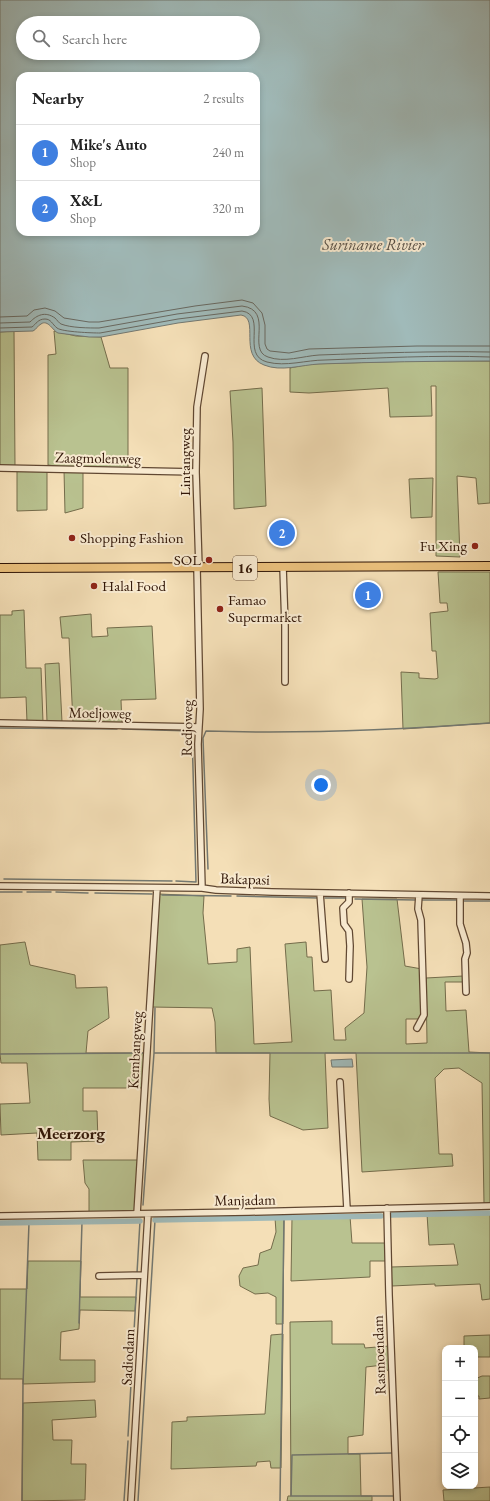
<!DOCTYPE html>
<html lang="en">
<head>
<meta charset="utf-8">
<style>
	body { margin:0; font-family:"EB Garamond",serif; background:#f6f6f6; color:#222 }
	.controls { position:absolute; right:12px; bottom:12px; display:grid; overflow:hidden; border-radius:8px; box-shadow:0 2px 6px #0003 }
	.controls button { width:36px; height:36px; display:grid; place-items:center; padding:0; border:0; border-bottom:1px solid #e0e0e0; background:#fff; color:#222; font:20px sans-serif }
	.you { position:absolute; left:321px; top:785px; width:14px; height:14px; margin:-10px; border:3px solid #fff; border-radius:50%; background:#1a73e8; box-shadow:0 0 0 6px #1a73e833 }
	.badge { display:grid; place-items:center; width:26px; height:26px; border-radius:50%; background:#8f2418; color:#fff; font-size:13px; font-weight:700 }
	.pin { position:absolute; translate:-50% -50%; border:2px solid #fff; box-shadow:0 1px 4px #0006 }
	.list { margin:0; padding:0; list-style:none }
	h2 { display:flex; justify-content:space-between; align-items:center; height:52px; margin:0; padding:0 16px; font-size:17px }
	h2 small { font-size:13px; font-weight:400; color:#767676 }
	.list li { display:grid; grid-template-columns:26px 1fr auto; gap:12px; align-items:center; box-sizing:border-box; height:56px; padding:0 16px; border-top:1px solid #e0e0e0 }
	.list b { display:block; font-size:15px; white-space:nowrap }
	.list p { margin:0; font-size:13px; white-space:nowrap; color:#767676 }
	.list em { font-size:13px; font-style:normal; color:#767676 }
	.icon { flex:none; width:22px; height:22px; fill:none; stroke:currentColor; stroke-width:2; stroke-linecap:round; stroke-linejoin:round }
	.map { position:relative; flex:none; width:490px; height:1501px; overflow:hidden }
	.search { position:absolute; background:#fff; box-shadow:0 2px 6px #0003; left:16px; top:16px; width:244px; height:44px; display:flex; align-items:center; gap:10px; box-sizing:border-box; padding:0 14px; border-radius:22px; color:#767676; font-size:15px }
	.panel { position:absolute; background:#fff; box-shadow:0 2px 6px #0003; left:16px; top:72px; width:244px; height:164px; border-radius:12px }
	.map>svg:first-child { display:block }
	.green { fill:#b9c290; stroke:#746c4b }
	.water { fill:#a0bab9; stroke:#737871; fill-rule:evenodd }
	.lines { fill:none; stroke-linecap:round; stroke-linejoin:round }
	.shore { stroke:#686860; stroke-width:1 }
	.stream { stroke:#737871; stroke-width:1.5 }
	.canal { stroke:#a0bab9; stroke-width:5.5 }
	.street-casing { stroke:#614832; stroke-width:8 }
	.primary-casing { stroke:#301506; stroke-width:10 }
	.street { stroke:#f8ead0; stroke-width:5.5 }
	.primary { stroke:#eac07c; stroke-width:8 }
	.poi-dot { fill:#8f2418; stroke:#f8ead0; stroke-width:1.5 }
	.labels { text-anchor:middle; stroke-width:4; stroke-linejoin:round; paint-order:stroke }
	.shield { fill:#f8ead0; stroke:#6c5543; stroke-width:1 }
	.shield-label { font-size:14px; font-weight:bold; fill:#301506 }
	.street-label { font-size:15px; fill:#301506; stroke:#f8ead0 }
	.poi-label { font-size:15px; fill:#301506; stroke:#f8ead0; text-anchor:start }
	.water-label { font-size:16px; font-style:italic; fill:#574f45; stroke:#f8ead0 }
	.quarter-label { font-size:17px; font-weight:bold; fill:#301506; stroke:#f8ead0 }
</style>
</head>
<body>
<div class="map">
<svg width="490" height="1501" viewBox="0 0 490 1501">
	<rect width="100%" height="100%" fill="#f4dfb7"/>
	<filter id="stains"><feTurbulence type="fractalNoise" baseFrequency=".005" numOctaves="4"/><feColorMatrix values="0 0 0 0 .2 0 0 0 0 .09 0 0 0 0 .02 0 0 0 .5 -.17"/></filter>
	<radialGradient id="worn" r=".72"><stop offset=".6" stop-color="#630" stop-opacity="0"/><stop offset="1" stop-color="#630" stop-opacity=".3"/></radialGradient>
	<path class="green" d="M14,331L15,466H0V332Z
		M54,331L76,336L101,337L110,368H128V469L64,467L48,465V355L56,354Z
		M417,361H490V503L478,504L476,478L457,476L460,557L436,556V386H431L432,416L390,417L388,388L309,393L290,392V368L309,364Z
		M262,388L266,506L234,509L233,442L230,391Z
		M17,470H47V510L17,511Z
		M64,470L83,471V508L65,513Z
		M433,478L432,517L411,518L409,479Z
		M438,572H490V723L403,729L401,672L419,673V678L435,679L438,678L436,651H432L430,613L448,611L447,603H440Z
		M24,610L26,668H41L43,722H27L26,697L0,698V615H12V611Z
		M91,614L92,637L108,636L107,628L152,626L156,699L121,700L122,725L73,723L69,638H62L60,617Z
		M59,663L62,722H47L45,664Z
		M159,894L204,896L203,913L208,964L237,962V949L250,947L254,1044L292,1042L285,944L306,942L307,957H312L314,991L331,990L334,1040H346L345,1028L364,1013L367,967L362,899H397L405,966L422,969L423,1013L419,1019H406V1044L427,1043L426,978L463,976V982H445L446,1011L466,1010L469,1052L490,1053V1204H484L482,1083L459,1068L444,1069L435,1078L439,1154H452L453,1166L362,1172L356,1053H325L328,1128L303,1130L270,1116L269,1099L270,1053H216L215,1022L212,1008L151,1007Z
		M25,942L30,965L75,975L76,988L107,987L109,1018L88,1031L86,1053H145L143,1088H83V1111H97L98,1141L71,1142V1160H38L37,1133L1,1135L0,1104L30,1103L27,1063H1L0,1054V945Z
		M83,1160H138L135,1211L89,1213V1189L85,1183Z
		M490,1213V1299L482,1300L480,1284L435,1286V1284L392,1286L391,1267L458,1265L454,1244L429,1245L427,1214Z
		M350,1216L352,1243H385L386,1261H370V1277L291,1281L292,1217Z
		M275,1218H284L283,1324H276V1297L268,1293L255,1294L240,1286L239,1276L243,1268L258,1265L260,1253L271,1249L276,1232Z
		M28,1261H81L80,1297H136L135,1311L80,1310L79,1329L61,1332L60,1360H95V1382L23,1384V1379H0V1289H27Z
		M332,1321V1344H364L365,1348L389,1346V1372L383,1365L366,1367L363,1435L348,1437V1454H360L361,1496H372V1501H287L288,1496H291L290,1322Z
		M283,1334L281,1468H271L270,1461L257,1462L256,1466L171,1469L172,1422L187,1421V1417L265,1414L271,1335Z
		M490,1335V1357H475V1348H464V1336Z
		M482,1376H490V1398L479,1399V1396H475V1379Z
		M95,1400L96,1417L52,1420L53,1440H72L71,1464H86L85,1500L22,1501L23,1403Z
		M490,1487V1501H444L443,1490Z"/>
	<path class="water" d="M0,0H490V361C433,361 376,362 319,364C301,365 281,372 264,365C238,355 260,318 241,315L178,323L101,337H89L58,333C53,331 48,319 41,324C37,326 37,329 33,331L0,332ZM23,23H253V53H23ZM20,76H256V232H20Z
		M352,1059L353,1067H332L331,1060Z"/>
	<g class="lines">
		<path class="shore" d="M0,317L27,316L34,310L45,308L55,311L64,318L89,322H99L195,306L242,300L253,303L262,313L265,325V344L267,349L270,351L289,353L309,349L417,346H490
			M0,323L30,322C37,315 45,311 55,318C57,320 59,323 61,324C71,328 89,328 99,328L177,314L242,306C275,310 246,350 268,357C284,363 303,356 319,355C376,353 433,351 490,352
			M0,328L32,327C36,324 38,319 45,319C51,319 52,324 57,328C62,332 93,333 100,333L178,319L242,311C268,315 240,355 267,362C286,367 306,360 325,360C380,358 435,355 490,357"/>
		<path class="stream" d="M0,728L117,729
			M122,729L192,731L196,882L176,881
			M208,869L203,738L206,731C300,734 395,730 490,723
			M4,879L172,881
			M0,892H22
			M27,892H51
			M56,892L88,893
			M95,893L152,894
			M162,895L231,896
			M237,896L319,898
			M325,898H346
			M355,899L416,900
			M422,900H458
			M464,901H490
			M154,1053H490
			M0,1054L143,1053
			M143,1205L154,1053L155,1008
			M137,1273L140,1221
			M79,1323L82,1222
			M128,1436L137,1279
			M392,1453L292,1455L291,1496H394
			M22,1501L23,1384L29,1223
			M124,1501L128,1441
			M138,1501L155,1220
			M280,1501L284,1218"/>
		<path class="canal" d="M391,1215L490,1213
			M155,1220L381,1216
			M0,1223L140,1221"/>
		<defs>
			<path id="street" d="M0,468L196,472
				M283,567L285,626V682
				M197,568L200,709L198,744L202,888
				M199,568L196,472L197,407L205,356
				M0,723L199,727
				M0,886L202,888L216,890L272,892L490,896
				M320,893L325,959
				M349,893V902L343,908L344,924L349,931L350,946L349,979
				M460,896V924L466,943L467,953L465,959L466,992
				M417,1028L424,1015L421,920L418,909L419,895
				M340,1082L347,1209
				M387,1208L389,1295L397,1501
				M137,1214L157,888
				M0,1216L249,1212L490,1206
				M99,1276L144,1275
				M131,1501L148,1214"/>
			<path id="primary" d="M0,568L490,566"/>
		</defs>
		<use href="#street" class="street-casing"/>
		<use href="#primary" class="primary-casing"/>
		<use href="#street" class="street"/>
		<use href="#primary" class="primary"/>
	</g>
	<g class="poi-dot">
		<circle cx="72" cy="538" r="4"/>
		<circle cx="475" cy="546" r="4"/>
		<circle cx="209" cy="560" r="4"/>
		<circle cx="94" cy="586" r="4"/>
		<circle cx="220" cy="609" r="4"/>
	</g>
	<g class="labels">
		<rect class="shield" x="233" y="556" width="24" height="24" rx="3"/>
		<g class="shield-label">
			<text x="245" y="573">16</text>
		</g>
		<g class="street-label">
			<text transform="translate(98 458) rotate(1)" y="5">Zaagmolenweg</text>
			<text transform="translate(185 462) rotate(-90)" y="5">Lintangweg</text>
			<text transform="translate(100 713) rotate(1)" y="5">Moeljoweg</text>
			<text transform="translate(187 728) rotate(-89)" y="5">Redjoweg</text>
			<text transform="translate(245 879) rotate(2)" y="5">Bakapasi</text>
			<text transform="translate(135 1050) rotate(-87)" y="5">Kembangweg</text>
			<text transform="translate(245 1200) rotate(-1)" y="5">Manjadam</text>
			<text transform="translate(379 1355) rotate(-92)" y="5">Rasmoendam</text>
			<text transform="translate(128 1357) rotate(-87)" y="5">Sadiodam</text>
		</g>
		<g class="poi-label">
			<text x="80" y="543">Shopping Fashion</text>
			<text x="467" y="551" text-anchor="end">Fu Xing</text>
			<text x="201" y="565" text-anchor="end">SOL</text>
			<text x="102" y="591">Halal Food</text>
			<text x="228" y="605">Famao<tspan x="228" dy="17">Supermarket</tspan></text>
		</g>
		<g class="water-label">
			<text x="373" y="250">Suriname Rivier</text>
		</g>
		<g class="quarter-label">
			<text x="71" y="1139">Meerzorg</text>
		</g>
	</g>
	<rect width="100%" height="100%" filter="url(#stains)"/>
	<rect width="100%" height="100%" fill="url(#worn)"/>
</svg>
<div class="controls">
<button>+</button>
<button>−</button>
<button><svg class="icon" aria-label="locate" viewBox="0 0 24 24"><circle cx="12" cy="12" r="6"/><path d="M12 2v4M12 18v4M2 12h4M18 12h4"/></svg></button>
<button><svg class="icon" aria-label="layers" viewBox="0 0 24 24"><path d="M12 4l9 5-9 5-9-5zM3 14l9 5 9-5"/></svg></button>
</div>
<div class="you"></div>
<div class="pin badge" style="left:368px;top:595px;background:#3f7fe0">1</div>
<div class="pin badge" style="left:282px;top:533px;background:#3f7fe0">2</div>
<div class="search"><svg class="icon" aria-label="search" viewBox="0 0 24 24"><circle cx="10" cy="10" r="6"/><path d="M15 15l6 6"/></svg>Search here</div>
<section class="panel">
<h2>Nearby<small>2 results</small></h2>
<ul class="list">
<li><span class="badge" style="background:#3f7fe0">1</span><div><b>Mike's Auto</b><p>Shop</p></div><em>240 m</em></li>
<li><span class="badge" style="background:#3f7fe0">2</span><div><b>X&amp;L</b><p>Shop</p></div><em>320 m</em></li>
</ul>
</section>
</div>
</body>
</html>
